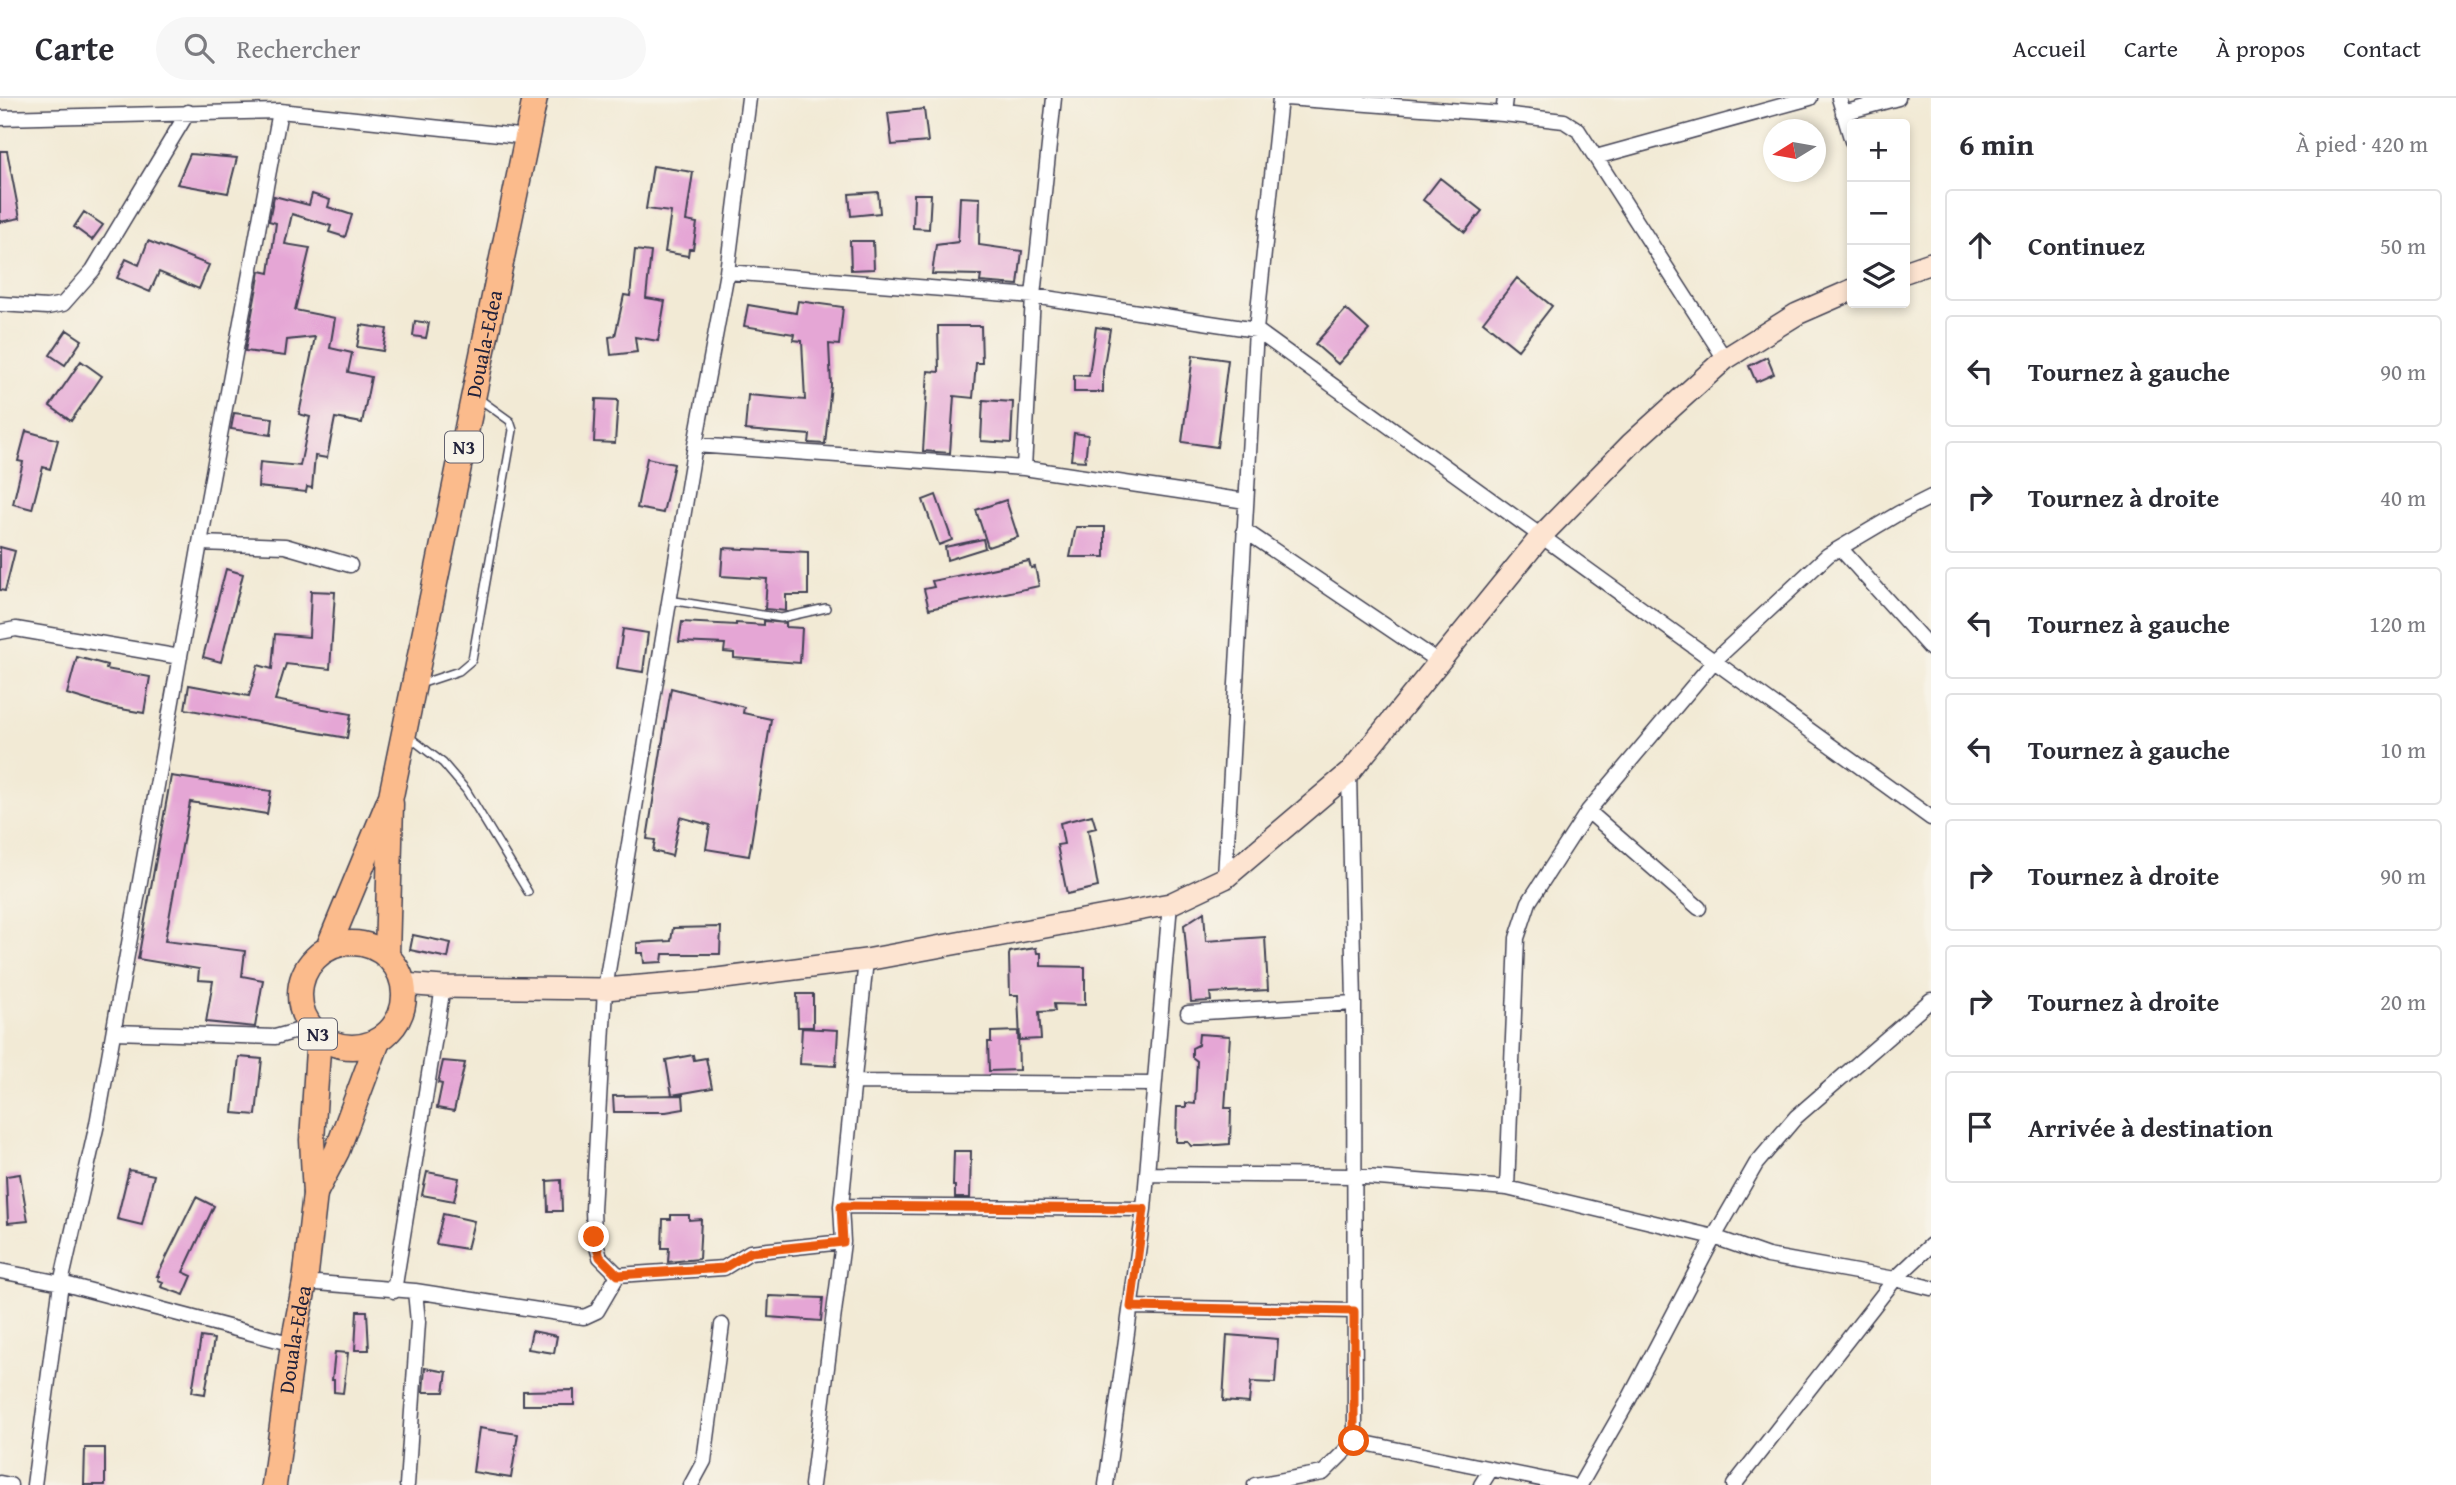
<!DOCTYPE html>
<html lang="fr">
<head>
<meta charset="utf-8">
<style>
	body { margin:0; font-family:"Gentium Book Plus",serif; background:#f7f7f7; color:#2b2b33 }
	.controls { position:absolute; right:21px; top:21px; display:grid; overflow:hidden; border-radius:7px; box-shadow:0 4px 10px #0003 }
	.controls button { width:63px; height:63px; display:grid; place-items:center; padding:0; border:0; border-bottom:2px solid #e1e1e2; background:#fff; color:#2b2b33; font:35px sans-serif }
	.compass { position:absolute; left:1763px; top:21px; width:63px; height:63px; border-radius:50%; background:#fff; box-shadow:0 4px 10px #0003; rotate:259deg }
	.stop { position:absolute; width:21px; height:21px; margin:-16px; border:5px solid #ea580c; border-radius:50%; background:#fff }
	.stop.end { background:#ea580c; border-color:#fff; box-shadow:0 2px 7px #0008 }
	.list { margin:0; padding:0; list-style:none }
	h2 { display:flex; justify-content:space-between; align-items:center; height:91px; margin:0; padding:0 28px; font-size:30px }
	h2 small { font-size:23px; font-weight:400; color:#7c7c81 }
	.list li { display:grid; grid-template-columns:46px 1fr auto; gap:21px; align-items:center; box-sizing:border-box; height:112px; margin:0 14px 14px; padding:0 14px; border:2px solid #e1e1e2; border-radius:7px }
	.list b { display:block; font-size:26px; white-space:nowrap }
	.list em { font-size:23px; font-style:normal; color:#7c7c81 }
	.icon { flex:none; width:38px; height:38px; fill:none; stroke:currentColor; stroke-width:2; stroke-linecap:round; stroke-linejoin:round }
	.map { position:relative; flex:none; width:1931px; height:1387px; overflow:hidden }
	header { display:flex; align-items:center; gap:42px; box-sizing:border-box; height:98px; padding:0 35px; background:#fff; border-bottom:2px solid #e1e1e2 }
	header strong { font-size:33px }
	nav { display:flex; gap:38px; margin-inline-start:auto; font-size:24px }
	.search { width:490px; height:63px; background:#f7f7f7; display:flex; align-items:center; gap:18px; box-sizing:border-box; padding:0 24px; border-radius:38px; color:#7c7c81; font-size:26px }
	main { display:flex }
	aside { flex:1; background:#fff }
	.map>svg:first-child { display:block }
	.building { fill:#e5a6d5 }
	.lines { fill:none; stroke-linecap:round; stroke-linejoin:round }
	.service-casing { stroke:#414052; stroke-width:10 }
	.minor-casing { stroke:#414052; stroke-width:17 }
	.secondary-casing { stroke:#414052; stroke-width:24 }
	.trunk-casing { stroke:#414052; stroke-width:27 }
	.service { stroke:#fff; stroke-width:7 }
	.minor { stroke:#fff; stroke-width:14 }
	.secondary { stroke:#fde4d1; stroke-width:21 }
	.trunk { stroke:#fbbb8c; stroke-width:24 }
	.route { stroke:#ea580c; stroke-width:9 }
	.labels { text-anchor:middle; stroke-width:6; stroke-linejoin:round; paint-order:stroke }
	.shield { fill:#f7f3e8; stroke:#62616f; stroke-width:2 }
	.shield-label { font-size:19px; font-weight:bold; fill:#22223b }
	.street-label { font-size:21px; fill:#22223b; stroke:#f7f3e8 }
</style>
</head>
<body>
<header>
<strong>Carte</strong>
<div class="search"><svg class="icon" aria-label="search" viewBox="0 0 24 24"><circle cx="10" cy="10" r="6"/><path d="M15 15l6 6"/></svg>Rechercher</div>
<nav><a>Accueil</a><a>Carte</a><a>À propos</a><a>Contact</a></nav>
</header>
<main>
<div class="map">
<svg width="1931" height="1387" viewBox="0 0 1931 1387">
	<rect width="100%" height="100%" fill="#f7f3e8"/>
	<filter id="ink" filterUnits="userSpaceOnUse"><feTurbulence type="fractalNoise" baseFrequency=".0143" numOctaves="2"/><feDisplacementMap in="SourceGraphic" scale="14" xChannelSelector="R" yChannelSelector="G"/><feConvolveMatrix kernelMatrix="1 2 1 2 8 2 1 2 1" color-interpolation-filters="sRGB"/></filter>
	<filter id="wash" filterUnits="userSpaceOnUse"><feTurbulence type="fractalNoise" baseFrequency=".00686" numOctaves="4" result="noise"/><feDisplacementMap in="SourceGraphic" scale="28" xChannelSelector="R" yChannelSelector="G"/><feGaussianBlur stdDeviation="1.57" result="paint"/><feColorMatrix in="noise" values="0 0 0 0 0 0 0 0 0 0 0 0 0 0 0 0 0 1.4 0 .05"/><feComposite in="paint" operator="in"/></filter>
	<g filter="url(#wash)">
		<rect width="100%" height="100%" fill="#f2ead5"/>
		<g id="blocks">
			<path class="building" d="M924,11L928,44L892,47L888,15Z
				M0,53H7L20,120L0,124Z
				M190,56L237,60L228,95L177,86Z
				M653,68L693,74L686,123L697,125L693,151H689L688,158L665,154L671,114L646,111Z
				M1440,80L1482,113L1465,134L1423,102Z
				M878,94L880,115L851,118L849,96Z
				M312,96L330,102L328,109L352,117L345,139L329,134L331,128L292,116L285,146L310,150L295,212L335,220L330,250L352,255L348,274L371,279L362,325L335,320L327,360L315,358L312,390L307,389L306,394L258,389L260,364L300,368L310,319L299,316L315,239L287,242L285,258L245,253L260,173L269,175L276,125L269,123L274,98L309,107Z
				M914,96H931L929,131L913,130Z
				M960,99L980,100L979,147L1022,153L1018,187L980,184L981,177L932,176L936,147L958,144Z
				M84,114L103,127L92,142L74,129Z
				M148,143L209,167L199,191L159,174L150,194L117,180L126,161L139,167Z
				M850,143H873L874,171L851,172Z
				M635,152L651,154L646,200L665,203L658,243L635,239L637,254L611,257L609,239L615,238L624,197L630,198Z
				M1517,180L1552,208L1518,252L1483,224Z
				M798,203L843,209L839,247L829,246L831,287L825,346L809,345L810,337L745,332L748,297L805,302L802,243L793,242L794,236L744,228L748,207L796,215Z
				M1346,211L1369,232L1338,266L1315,246Z
				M415,223L429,225L426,240L413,238Z
				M361,227L387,231L383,253L357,249Z
				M938,228H981L982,265H976L973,300L954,298L950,355L923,353L928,273L939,274Z
				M1096,229L1110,231L1103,273V294H1074V277L1089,278Z
				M67,232L82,242L65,267L50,257Z
				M1193,257L1228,262L1217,349L1182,344Z
				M1767,259L1774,276L1756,284L1749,268Z
				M81,263L102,278L71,323L50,308Z
				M596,301L618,302L615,345L594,344Z
				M983,302L1013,304L1011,345L981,343Z
				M234,315L273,320L271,337L231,331Z
				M26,333L58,342L50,371L43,369L32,411L13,406L23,364L18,363Z
				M1074,335L1088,337L1085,363L1071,362Z
				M647,360L674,366L663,415L637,410Z
				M936,397L952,442L939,447L923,402Z
				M1006,402L1018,439L988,449L976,412Z
				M1076,429H1105V459H1070Z
				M983,441L985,450L947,462L945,449Z
				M0,449L15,453L5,493L0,492Z
				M723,450L808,454V497H786V513L765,511L767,481L721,478Z
				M1029,463L1031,470L1035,469L1039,488L929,511L924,491L934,489L932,483Z
				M226,471L243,476L221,564L203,559Z
				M311,493L335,494L330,571L286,566L275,602L351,616L347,640L185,611L189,587L249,598L258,567L272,571L275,536L309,539Z
				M764,523L786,525V529L802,530L800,565L734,560V555L724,554L725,546L679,544L682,524L736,527V525L764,527Z
				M623,531L648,535L643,574L617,570Z
				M77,559L107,567L106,571L150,579L144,615L110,609L67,596Z
				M671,590L744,609L743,615L771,621L749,758L706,751L710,727L680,719L672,758L653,753L655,742L647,741Z
				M171,678L271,693L267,716L190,704L165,843L245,853L242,878L263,882L255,929L206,924L213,883L198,882L199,871L138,861Z
				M1092,717L1096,730L1088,732L1098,789L1067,796L1057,747L1064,746L1060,725Z
				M1204,814L1206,843L1265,839L1268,892L1210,895L1211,903L1191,904L1184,827Z
				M721,829L720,856H663L662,864L644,865L643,855H637V845L671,843L673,830Z
				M413,837L451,845L448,860L410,852Z
				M1036,850L1037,855H1041V868L1085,869V907L1054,906L1055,913L1039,914L1041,941L1020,942L1018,897H1010L1009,857L1010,854Z
				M797,896H813V929H798Z
				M802,930L838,932L836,968L800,966Z
				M1018,933L1019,972L989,973L988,944H991V934Z
				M1199,936L1230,938L1225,1010H1231L1230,1046L1203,1048H1191L1188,1044H1176L1177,1009H1186V1005L1195,1006L1197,963L1192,959V950L1198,947Z
				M693,957L694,962L706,960L712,990L672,997L666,962Z
				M239,959L262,961L256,1017L233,1015Z
				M443,963L465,965L454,1013L437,1010L442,986L438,985Z
				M683,997L684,1011L666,1014H614L613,998Z
				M954,1053H971L970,1100H955V1088H953Z
				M129,1072L154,1077L142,1127L117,1121Z
				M427,1074L459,1080L454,1103L422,1097Z
				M20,1076L28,1123L8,1125L6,1078Z
				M561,1082L562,1113H548L547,1083Z
				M196,1099L214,1108L183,1174L192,1178L184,1197L161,1189L163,1184L158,1182L159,1178H157Z
				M443,1116L474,1123L467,1151L436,1146Z
				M671,1117H689V1122L701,1121L699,1161L668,1164L669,1150H662L663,1121H671Z
				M769,1198L823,1200L821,1223L768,1219Z
				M357,1213H367L369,1252H355Z
				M532,1233L557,1238L554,1255L528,1251Z
				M1227,1237L1278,1241L1275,1285L1251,1284L1249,1305L1223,1303Z
				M201,1239L214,1241L205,1296L192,1294Z
				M335,1254L348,1255L343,1295L334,1294V1282H332Z
				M425,1270L447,1274L444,1294H423Z
				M574,1292V1307H523V1293Z
				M479,1330L518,1336L511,1380L473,1374Z
				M85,1350H105V1387H84Z"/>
		</g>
	</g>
	<g filter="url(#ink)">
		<use href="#blocks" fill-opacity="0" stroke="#414052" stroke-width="2"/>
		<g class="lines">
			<defs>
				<path id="service" d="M669,502L781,520L826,510
					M420,586L459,573L472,562L513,332L510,323L478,300
					M408,638L443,665L466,692L528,794"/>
				<path id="minor" d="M749,0L727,174L695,347L605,891L593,1112L594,1139L600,1159L618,1177L724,1170L750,1154L843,1144
					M1286,0L1503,16L1564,23L1578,32L1725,261
					M1839,0L1852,43
					M1843,15L1898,0
					M1503,16L1505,0
					M0,20L280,13L528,39
					M1596,59L1810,0
					M727,174L1033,198L1256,232L1931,720
					M0,206L47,209L63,206L93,172L188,14
					M695,347L1024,370L1246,403
					M1024,370L1033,198L1054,0
					M1244,432L1439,564
					M200,445L285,448L350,467
					M1840,450L1931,551
					M0,534L16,531L180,559
					M1349,675L1354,905L1355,1343
					M1588,713L1699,810
					M1225,780L1256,232L1280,0
					M1188,915L1354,905
					M114,934L275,939L311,929
					M854,984L1154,986
					M1147,1076L1353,1078L1507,1090L1714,1139L1768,1158L1895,1181L1931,1190
					M1507,1090L1517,840L1529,804L1588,713L1715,562L1828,457L1899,415L1931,399
					M841,1108L1144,1111
					M0,1173L61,1185L293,1246
					M305,1184L415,1193L418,1224L407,1387
					M394,1193L443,889
					M415,1193L584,1219L597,1213L618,1177
					M1131,1209L1354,1213
					M0,1385L10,1387
					M34,1387L61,1185L97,1026L200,445L280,13
					M691,1387L704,1363L722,1227
					M812,1387L843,1144L841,1108L866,862
					M1106,1387L1144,1111L1170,806
					M1255,1387L1323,1375L1355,1343L1570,1387
					M1481,1387L1491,1371
					M1580,1387L1627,1305L1714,1139L1756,1066L1796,1019L1931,902
					M1734,1387L1895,1181L1931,1147"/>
				<path id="secondary" d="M1905,174L1931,165
					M403,886L443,889L605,891L701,883L866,862L1170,806L1225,780L1349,675L1542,437L1631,346L1725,261L1797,216L1852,192"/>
				<g id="trunk">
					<circle cx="352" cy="897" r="52"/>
					<path id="s1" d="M328,850L391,698L535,0"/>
					<path d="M387,858L391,706"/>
					<path d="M315,1095L337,1053L378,943"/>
					<path id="s2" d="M274,1387L293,1246L305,1184L315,1096L312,1042L319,937"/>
				</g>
			</defs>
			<use href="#service" class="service-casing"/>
			<use href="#minor" class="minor-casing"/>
			<use href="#secondary" class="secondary-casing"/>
			<use href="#trunk" class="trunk-casing"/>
			<use href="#service" class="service"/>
			<use href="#minor" class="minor"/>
			<use href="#secondary" class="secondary"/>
			<use href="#trunk" class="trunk"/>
		</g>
	</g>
	<g class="lines" filter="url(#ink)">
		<path class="route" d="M594,1139L600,1159L618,1177L724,1170L750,1154L843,1144L841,1108L1144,1111L1131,1209L1354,1213V1343"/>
	</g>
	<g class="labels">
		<g class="shield">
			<rect x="445" y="333.5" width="38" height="31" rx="5"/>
			<rect x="299" y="920.5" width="38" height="31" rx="5"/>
		</g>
		<g class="shield-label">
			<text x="464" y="356">N3</text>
			<text x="318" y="943">N3</text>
		</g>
		<g class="street-label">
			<text dy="7" stroke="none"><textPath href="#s1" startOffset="626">Douala-Edea</textPath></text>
			<text dy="7" stroke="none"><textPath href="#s2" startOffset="147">Douala-Edea</textPath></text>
		</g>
	</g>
</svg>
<div class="controls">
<button>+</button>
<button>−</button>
<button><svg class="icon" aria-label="layers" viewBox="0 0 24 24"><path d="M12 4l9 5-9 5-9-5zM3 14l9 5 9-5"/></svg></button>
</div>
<svg class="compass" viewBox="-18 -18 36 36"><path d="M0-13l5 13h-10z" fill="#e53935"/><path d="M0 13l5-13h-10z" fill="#7c7c81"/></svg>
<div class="stop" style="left:1354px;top:1343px"></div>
<div class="stop end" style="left:594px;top:1139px"></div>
</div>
<aside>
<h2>6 min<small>À pied · 420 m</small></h2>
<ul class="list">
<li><svg class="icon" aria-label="ahead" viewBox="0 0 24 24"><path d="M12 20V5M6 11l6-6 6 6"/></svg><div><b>Continuez</b></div><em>50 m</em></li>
<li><svg class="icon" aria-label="left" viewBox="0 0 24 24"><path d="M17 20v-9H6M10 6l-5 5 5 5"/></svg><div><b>Tournez à gauche</b></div><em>90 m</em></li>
<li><svg class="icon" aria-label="right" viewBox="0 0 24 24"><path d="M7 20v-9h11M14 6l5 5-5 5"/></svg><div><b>Tournez à droite</b></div><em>40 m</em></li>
<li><svg class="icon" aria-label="left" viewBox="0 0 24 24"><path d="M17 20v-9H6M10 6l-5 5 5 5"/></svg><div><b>Tournez à gauche</b></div><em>120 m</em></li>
<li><svg class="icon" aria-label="left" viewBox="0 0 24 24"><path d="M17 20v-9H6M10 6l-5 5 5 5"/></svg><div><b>Tournez à gauche</b></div><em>10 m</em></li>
<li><svg class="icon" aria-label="right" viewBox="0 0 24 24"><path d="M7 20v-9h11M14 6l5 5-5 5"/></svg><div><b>Tournez à droite</b></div><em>90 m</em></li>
<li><svg class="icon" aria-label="right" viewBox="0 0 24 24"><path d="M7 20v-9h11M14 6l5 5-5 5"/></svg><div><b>Tournez à droite</b></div><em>20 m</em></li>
<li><svg class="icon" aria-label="arrive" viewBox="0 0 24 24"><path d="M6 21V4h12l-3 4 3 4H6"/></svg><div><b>Arrivée à destination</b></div></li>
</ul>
</aside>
</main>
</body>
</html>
